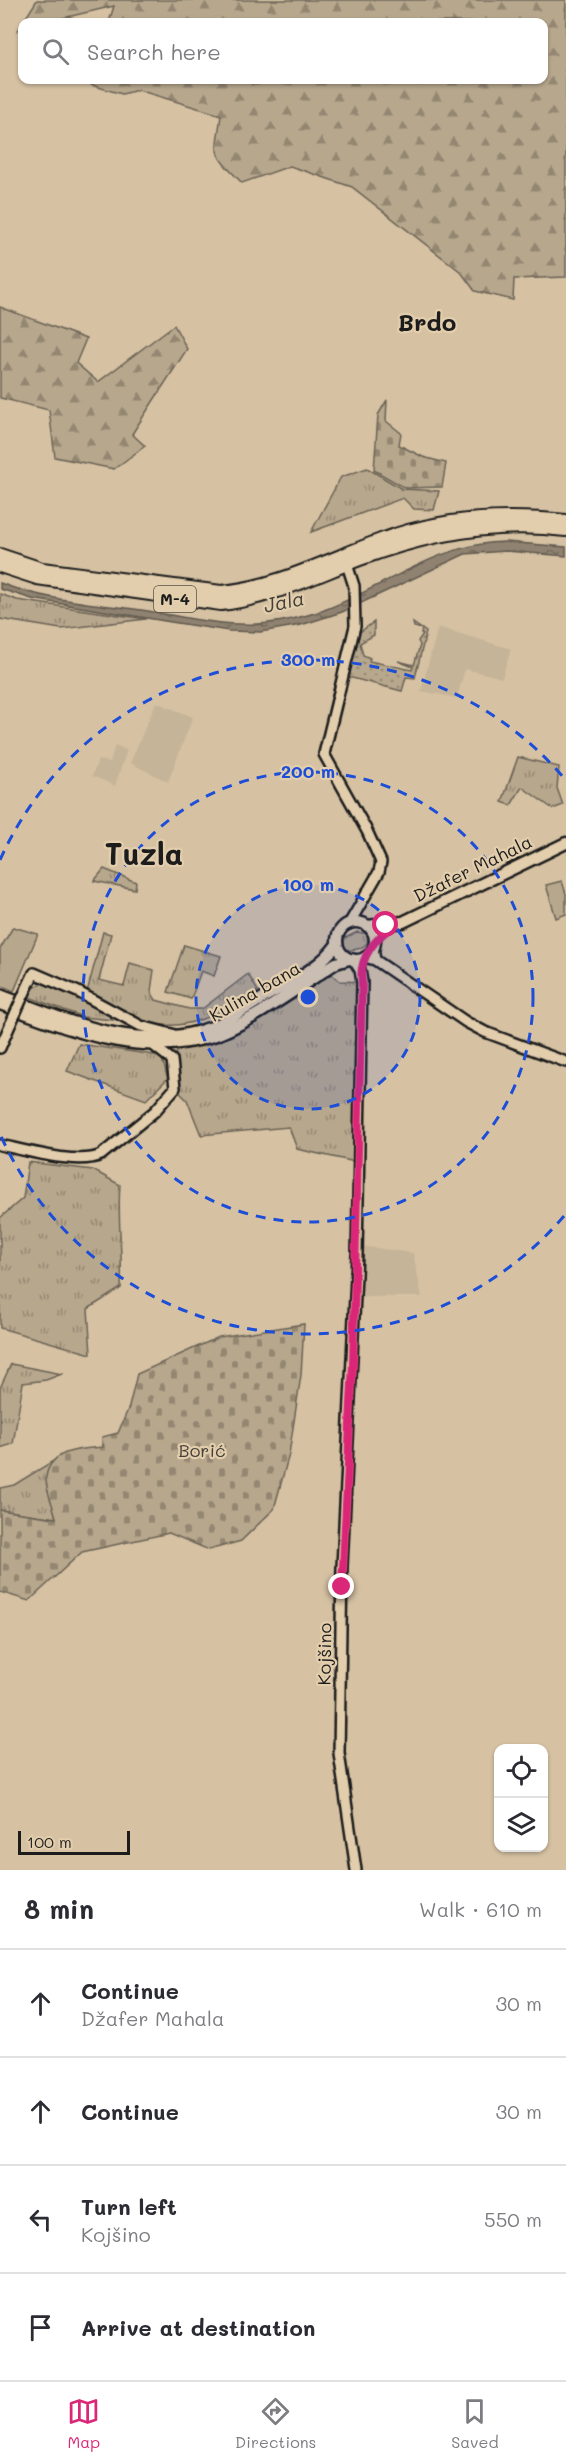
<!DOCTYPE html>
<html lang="en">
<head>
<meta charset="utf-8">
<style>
	body { margin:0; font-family:Mali,sans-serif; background:#f2f2f3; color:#2b2b33 }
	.controls { position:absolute; right:18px; bottom:18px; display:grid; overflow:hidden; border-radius:12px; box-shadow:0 2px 4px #0004 }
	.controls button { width:54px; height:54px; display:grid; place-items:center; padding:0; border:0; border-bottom:2px solid #e1e1e2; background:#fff; color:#2b2b33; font:30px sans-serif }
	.scale { position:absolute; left:18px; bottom:15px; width:112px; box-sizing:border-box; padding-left:6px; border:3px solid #1c1c1c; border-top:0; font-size:16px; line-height:21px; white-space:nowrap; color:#1c1c1c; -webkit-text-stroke:4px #e2cdac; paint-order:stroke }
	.stop { position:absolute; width:18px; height:18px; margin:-14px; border:4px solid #db2777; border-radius:50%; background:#fff }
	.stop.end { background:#db2777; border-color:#fff; box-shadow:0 2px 6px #0008 }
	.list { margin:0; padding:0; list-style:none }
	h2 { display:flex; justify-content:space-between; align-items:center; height:78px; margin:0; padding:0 24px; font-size:26px }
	h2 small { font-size:20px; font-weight:400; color:#7c7c81 }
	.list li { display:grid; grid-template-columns:39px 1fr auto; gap:18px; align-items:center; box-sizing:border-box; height:108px; padding:0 24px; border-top:2px solid #e1e1e2 }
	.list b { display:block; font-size:22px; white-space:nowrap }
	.list p { margin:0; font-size:20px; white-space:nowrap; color:#7c7c81 }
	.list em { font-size:20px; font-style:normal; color:#7c7c81 }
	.icon { flex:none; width:33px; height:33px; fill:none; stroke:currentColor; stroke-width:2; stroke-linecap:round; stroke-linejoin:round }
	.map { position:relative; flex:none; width:566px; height:1870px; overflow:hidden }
	.search { position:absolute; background:#fff; box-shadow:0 2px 4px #0004; left:18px; right:18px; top:18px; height:66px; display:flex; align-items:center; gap:15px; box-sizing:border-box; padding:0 21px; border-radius:12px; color:#7c7c81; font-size:22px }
	.sheet { height:510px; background:#fff }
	nav { display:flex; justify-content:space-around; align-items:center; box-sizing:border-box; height:84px; border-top:2px solid #e1e1e2; background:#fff; font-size:16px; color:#7c7c81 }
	nav a { display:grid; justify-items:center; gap:3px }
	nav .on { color:#db2777 }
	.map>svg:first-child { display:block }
	.built { fill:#c6b498 }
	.grass { fill:url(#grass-tufts); stroke:#6a6254; stroke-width:1.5 }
	.forest { fill:url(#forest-firs); stroke:#6a6254; stroke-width:1.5 }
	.cemetery { fill:url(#cemetery-stones); stroke:#6a6254; stroke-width:1.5 }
	.park { fill:#b7a78d; stroke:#6a6254; stroke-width:1.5 }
	.garden { fill:url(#garden-dots); stroke:#6a6254; stroke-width:1.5 }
	.water { fill:url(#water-ripples); stroke:#61594e; stroke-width:1.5 }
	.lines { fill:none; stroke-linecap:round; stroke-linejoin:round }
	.tertiary-casing { stroke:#1c1c1c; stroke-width:14 }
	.secondary-casing { stroke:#1c1c1c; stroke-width:15 }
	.primary-casing { stroke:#1c1c1c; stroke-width:16 }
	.tertiary { stroke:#e2cdac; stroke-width:9 }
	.secondary { stroke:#e2cdac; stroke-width:10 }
	.primary { stroke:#e2cdac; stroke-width:12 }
	.tertiary-bridge-casing { stroke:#1c1c1c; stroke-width:14; stroke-linecap:butt }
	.tertiary-bridge { stroke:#e2cdac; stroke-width:9 }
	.route { stroke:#db2777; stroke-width:8 }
	.ring { fill:none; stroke:#1d4ed8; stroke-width:3; stroke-dasharray:10 8 }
	.labels { text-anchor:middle; stroke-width:4.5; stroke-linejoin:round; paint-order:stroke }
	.shield { fill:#e2cdac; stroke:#575147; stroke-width:1.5 }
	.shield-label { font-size:16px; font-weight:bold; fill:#1c1c1c }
	.street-label { font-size:18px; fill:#1c1c1c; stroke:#e2cdac }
	.park-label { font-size:18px; fill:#433f38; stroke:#e2cdac }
	.water-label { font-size:20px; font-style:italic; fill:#444039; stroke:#e2cdac }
	.district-label { font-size:24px; font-weight:bold; fill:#1c1c1c; stroke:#e2cdac }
	.town-label { font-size:30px; font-weight:bold; fill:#1c1c1c; stroke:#e2cdac }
	.centre { fill:#1d4ed8; stroke:#e2cdac; stroke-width:3 }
	.ring-label { font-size:18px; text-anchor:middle; font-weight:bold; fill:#1d4ed8; stroke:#e2cdac; stroke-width:4.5; stroke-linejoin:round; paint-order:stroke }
</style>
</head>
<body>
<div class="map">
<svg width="566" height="1870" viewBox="0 0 566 1870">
	<defs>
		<pattern id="grass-tufts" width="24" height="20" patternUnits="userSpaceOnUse" patternTransform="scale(1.5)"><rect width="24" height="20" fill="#b7a78d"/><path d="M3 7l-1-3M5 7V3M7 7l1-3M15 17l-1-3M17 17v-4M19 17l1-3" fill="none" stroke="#948772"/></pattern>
		<pattern id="forest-firs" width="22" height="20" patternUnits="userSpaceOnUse" patternTransform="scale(1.5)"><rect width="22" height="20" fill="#b7a78d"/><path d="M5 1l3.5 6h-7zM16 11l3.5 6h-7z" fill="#948772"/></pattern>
		<pattern id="cemetery-stones" width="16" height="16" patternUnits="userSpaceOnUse" patternTransform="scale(1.5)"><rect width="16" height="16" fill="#b7a78d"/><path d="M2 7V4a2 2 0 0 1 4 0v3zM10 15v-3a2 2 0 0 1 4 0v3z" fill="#948772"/></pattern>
		<pattern id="garden-dots" width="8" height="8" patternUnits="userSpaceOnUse" patternTransform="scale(1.5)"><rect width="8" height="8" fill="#b7a78d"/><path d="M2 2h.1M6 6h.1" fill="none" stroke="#948772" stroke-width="1.8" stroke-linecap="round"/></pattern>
		<pattern id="water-ripples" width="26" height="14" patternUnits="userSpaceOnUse" patternTransform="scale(1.5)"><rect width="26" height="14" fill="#8f8270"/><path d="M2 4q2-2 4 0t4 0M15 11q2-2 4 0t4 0" fill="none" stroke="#746a5b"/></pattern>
	</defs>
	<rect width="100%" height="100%" fill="#d6c2a3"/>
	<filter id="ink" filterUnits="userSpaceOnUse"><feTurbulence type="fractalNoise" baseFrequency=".0167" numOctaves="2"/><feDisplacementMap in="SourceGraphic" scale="12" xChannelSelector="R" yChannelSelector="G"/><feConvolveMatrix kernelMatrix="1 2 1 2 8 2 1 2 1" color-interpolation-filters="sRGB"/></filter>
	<g filter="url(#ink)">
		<path class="built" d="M438,627L511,649L502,678L465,669L457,698L421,691Z
			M156,702L193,717L168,782L130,763Z
			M115,745L127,750L115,786L92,776L98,760L110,762Z
			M361,1246L413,1253L422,1297H356Z"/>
		<path class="grass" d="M367,468L402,489L439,491L434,510L414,509L403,498L311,532L341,477Z
			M0,594L17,600L146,619L61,629L0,619Z
			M518,757L559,767L557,788L563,805L553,809L522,787L511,805L502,802Z
			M104,869L136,882L135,889L94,881Z
			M103,932L111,934L99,980L124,986L130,963L154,970L151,991L156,1000L189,1009H202L248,974L258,991C226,1009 188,1033 150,1023C128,1017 107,1002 87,992Z
			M357,932L368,934L367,943L362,948L346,951L343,945L345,938Z
			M184,945L221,956L214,976L201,971L191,999L168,992Z
			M331,974L340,981L362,982L360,1163L297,1149L289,1127L201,1135L187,1100L175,1088L172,1060L178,1050L223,1038Z
			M42,983L100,1008L109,1014L113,1020L83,1017L29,997L34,988Z
			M79,1044L161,1056L168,1078L146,1100L67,1071Z
			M28,1162L93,1170L120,1185C117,1220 123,1254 121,1288L88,1309L91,1354L0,1328V1218L23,1198Z
			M11,1364L62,1374L46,1380L23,1383L13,1444L0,1448V1388Z
			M53,1461L46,1478L56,1518L0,1510V1488L14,1485Z"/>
		<path class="forest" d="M37,0H566V277L514,279L513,300L475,291L461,272L352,187L290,166L242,183C211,150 215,159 221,115L138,90L122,94L91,85L92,80H544V22H109L114,6L46,22H22V28L18,30Z
			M0,307L86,339L76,363L98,382L174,325L187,349L132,434L145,446L114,469L55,457L49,410L0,398Z"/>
		<path class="cemetery" d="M387,400L386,421L401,433L399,445L423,457L446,463L442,487L405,488L374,470L378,415Z
			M304,1324L301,1375L289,1454L274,1509L241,1541L209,1550L169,1533L82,1552L29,1601L0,1592V1510L56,1518C54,1507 45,1489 46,1477C50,1449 81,1449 103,1447L102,1437L118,1433L129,1407L137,1374L219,1337Z"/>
		<path class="park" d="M562,881L566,894V914L556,918L546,885Z
			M13,927L38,934L14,991L0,985V949Z"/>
		<path class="garden" d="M374,622V635L360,643L363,655L370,658L369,661L412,670L413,667L398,661L414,665L420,645L418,641L423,634L421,633L422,629L414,627L413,623L426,632L415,678L406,677L402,691L348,677L360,632Z"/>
		<path class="water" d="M506,542L566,547V556L506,551L465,554L342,612L301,625L260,632L229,631L171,622L32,599L0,589V583C46,601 100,604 148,611C184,617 221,626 257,624C279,623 303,617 324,610C385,587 439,542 506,542Z"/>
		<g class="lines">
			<defs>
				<path id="tertiary" d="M345,558L354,586L355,626L324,754L367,831L381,862L379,872L349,924
					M373,948L375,960
					M365,957L375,960L466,1022L485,1032L566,1062
					M353,959L360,970L362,982L357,1254L342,1567L339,1753L356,1870
					M24,994L34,973L78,992L141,1026L172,1034
					M154,1046L172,1060
					M0,1048L11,1023
					M0,1145C24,1150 79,1166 101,1155L155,1111L175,1088L172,1060"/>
				<path id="secondary" d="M337 941a19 19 0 1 1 38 0a19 19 0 1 1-38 0Z
					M367,926L403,922L566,843
					M0,995C66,1020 140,1055 212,1027C231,1019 250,1006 268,995C292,981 321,967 337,944
					M0,1004C70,1029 138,1060 213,1036C249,1024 302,985 336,963L349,959"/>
				<path id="primary" d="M0,555L42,569L221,592C282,587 340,553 398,534C452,517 510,515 566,521
					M0,566L37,578L221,604C269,599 315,576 360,559C427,534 495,521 566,530"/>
			</defs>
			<use href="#tertiary" class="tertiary-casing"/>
			<use href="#secondary" class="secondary-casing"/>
			<use href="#primary" class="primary-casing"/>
			<use href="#tertiary" class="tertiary"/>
			<use href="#secondary" class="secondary"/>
			<use href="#primary" class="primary"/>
			<defs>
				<path id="tertiary-bridge" d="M11,1023L24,994"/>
			</defs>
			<use href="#tertiary-bridge" class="tertiary-bridge-casing"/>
			<use href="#tertiary-bridge" class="tertiary-bridge"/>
		</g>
	</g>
	<g class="lines" filter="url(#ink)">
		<path class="route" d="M342,1587L353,1362L362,982C358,958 376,938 395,924L386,925"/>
	</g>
	<circle cx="308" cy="997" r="112" fill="#1d4ed8" fill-opacity=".12"/>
	<g class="ring">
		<circle cx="308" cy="997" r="112"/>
		<circle cx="308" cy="997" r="225"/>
		<path d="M564 1216A337 337 0 0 1 0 1134M0 860A337 337 0 0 1 564 778"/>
	</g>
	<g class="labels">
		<rect class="shield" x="154" y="586" width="42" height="26" rx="4.5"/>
		<g class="shield-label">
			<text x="175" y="605">M-4</text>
		</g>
		<g class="street-label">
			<text transform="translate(473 869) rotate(-26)" y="6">Džafer Mahala</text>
			<text transform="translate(255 992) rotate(-30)" y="6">Kulina bana</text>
			<text transform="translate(325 1654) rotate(-89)" y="6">Kojšino</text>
		</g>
		<g class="park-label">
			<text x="202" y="1457">Borić</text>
		</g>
		<g class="water-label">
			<text transform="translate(284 602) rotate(-12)" y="7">Jala</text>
		</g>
		<g class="district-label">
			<text x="427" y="331">Brdo</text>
		</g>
		<g class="town-label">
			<text x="144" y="865">Tuzla</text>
		</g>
	</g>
	<circle cx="308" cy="997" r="9" class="centre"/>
	<g class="ring-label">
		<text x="308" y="666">300 m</text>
		<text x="308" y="778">200 m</text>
		<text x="308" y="891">100 m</text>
	</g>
</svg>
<div class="controls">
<button><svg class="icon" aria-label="locate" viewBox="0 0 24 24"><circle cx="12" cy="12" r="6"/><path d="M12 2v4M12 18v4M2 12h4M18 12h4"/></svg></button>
<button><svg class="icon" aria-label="layers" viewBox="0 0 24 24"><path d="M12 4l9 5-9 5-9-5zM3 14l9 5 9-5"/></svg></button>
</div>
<div class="scale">100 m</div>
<div class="stop" style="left:386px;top:925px"></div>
<div class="stop end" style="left:342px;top:1587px"></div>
<div class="search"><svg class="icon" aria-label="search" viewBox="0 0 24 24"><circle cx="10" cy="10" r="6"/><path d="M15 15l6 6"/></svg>Search here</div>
</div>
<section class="sheet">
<h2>8 min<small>Walk · 610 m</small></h2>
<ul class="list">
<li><svg class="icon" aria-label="ahead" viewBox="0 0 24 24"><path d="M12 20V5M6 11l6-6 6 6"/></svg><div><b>Continue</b><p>Džafer Mahala</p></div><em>30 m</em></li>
<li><svg class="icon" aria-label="ahead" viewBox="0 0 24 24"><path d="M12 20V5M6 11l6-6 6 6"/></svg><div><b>Continue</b></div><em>30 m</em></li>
<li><svg class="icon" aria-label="left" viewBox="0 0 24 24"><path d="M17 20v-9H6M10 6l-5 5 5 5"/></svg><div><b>Turn left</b><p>Kojšino</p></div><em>550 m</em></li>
<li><svg class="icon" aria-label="arrive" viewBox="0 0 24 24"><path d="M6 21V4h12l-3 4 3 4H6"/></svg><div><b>Arrive at destination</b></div></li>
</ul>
</section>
<nav>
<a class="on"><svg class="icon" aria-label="map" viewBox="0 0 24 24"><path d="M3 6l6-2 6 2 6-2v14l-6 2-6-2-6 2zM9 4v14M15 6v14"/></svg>Map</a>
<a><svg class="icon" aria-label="directions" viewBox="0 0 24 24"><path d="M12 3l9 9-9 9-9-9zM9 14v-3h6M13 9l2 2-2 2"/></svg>Directions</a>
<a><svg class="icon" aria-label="saved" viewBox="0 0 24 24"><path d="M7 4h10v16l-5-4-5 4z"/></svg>Saved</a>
</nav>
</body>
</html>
